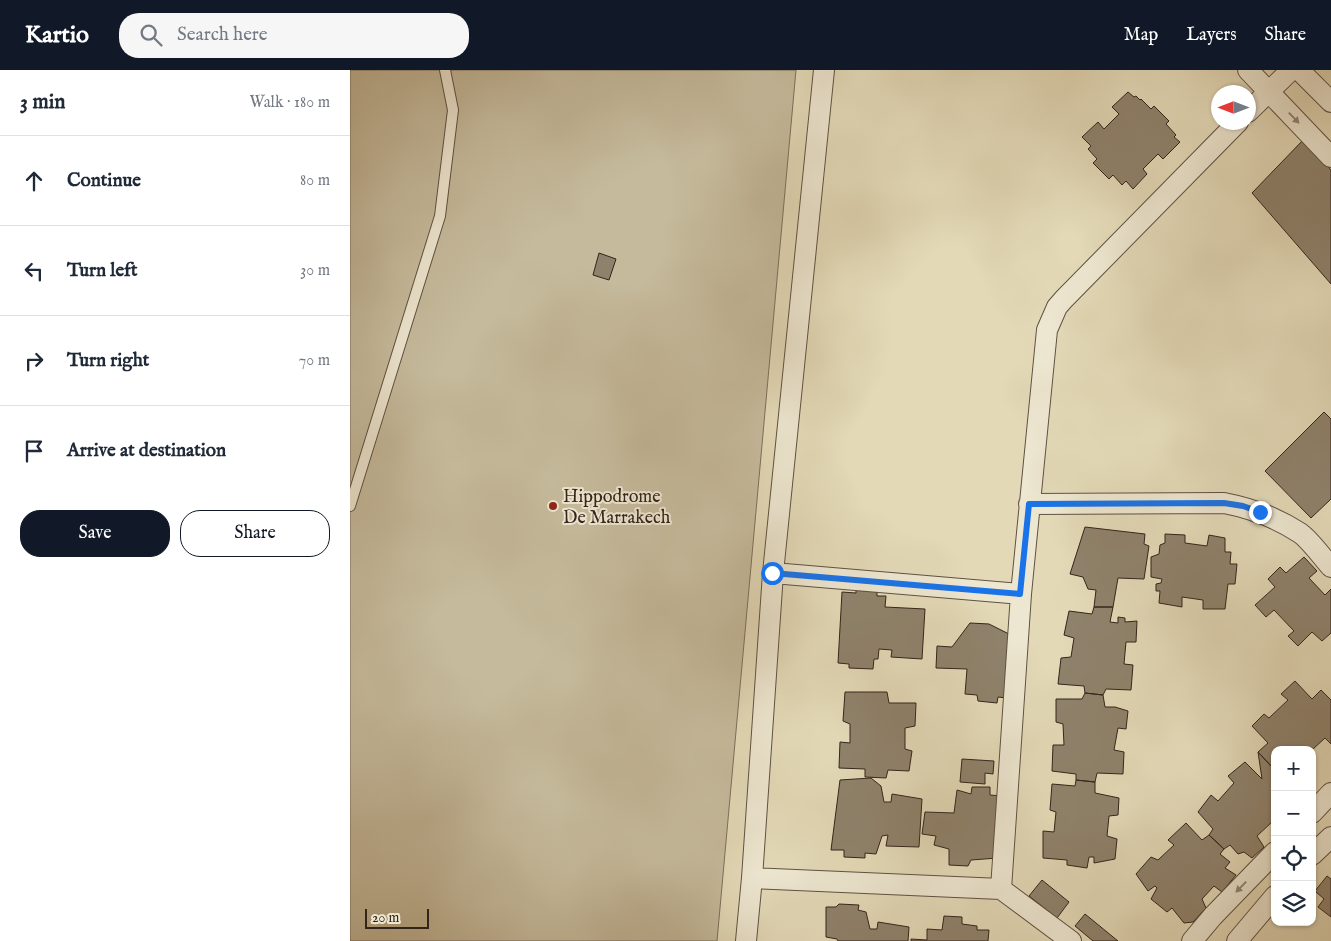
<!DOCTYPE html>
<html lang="en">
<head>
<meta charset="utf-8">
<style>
	body { margin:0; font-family:"IM FELL English",serif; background:#f6f6f7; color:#1f2937 }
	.controls { position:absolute; right:15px; bottom:15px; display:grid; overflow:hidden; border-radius:10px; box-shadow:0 1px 4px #0004 }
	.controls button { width:45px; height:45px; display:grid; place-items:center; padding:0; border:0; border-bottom:1px solid #e0e1e3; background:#fff; color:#1f2937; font:25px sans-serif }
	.compass { position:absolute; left:861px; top:15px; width:45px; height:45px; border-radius:50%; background:#fff; box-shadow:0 1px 4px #0004; rotate:270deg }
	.scale { position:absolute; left:15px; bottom:12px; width:64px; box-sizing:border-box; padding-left:5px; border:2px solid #33241b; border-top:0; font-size:14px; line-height:18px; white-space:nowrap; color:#33241b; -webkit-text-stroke:4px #ede6d0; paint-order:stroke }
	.stop { position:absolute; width:15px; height:15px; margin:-11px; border:4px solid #1a73e8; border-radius:50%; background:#fff }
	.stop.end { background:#1a73e8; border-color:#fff; box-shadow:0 1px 5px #0008 }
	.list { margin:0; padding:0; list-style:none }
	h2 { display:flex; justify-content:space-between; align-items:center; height:65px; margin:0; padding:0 20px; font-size:21px }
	h2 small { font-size:16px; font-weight:400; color:#747a83 }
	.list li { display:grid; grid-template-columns:32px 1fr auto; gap:15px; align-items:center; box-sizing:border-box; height:90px; padding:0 20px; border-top:1px solid #e0e1e3 }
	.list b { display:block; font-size:19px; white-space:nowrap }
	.list em { font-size:16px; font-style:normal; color:#747a83 }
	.actions { display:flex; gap:10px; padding:15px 20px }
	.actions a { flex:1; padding:11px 0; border:1px solid #111827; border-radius:20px; text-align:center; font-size:18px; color:#111827 }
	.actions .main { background:#111827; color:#fff }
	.icon { flex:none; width:28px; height:28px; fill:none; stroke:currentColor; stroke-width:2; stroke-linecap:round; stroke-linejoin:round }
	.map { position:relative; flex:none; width:981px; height:871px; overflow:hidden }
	header { display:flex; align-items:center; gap:30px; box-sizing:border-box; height:70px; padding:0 25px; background:#111827; color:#fff }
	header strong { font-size:24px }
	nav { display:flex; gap:28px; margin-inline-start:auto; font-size:18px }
	.search { width:350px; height:45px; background:#f6f6f7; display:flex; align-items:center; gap:12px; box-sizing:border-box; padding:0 18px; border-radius:20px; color:#747a83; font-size:19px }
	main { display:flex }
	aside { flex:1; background:#fff }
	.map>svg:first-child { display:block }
	.green { fill:#c5ba9c; stroke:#7c6f5c }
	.building { fill:#8f826c; stroke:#33241b }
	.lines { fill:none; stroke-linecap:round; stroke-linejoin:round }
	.lane-casing { stroke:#5f5142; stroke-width:12 }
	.street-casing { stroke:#5f5142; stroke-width:22 }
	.lane { stroke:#ede6d0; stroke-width:10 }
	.street { stroke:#ede6d0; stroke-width:20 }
	.oneway { fill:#908576 }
	.route { stroke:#1a73e8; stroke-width:6 }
	.poi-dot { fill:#8f2418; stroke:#ede6d0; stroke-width:2 }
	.labels { text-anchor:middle; stroke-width:4; stroke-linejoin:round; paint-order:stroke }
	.poi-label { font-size:18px; fill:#33241b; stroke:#ede6d0; text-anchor:start }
</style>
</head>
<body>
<header>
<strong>Kartio</strong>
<div class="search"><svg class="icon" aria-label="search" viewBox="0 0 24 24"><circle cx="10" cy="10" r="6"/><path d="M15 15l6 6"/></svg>Search here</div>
<nav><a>Map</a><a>Layers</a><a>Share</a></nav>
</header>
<main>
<aside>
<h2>3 min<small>Walk · 180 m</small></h2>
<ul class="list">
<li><svg class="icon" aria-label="ahead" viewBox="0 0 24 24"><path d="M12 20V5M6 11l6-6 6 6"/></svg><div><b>Continue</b></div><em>80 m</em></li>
<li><svg class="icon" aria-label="left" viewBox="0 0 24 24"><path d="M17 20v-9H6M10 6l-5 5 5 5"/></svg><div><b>Turn left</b></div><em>30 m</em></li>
<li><svg class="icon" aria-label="right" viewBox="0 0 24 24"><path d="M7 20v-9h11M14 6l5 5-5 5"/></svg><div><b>Turn right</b></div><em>70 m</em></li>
<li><svg class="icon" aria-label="arrive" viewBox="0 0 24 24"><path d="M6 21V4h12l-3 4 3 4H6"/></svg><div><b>Arrive at destination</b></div></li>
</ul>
<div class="actions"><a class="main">Save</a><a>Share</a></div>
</aside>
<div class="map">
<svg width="981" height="871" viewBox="0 0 981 871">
	<rect width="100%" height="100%" fill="#e3d9b7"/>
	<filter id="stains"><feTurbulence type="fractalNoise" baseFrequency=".004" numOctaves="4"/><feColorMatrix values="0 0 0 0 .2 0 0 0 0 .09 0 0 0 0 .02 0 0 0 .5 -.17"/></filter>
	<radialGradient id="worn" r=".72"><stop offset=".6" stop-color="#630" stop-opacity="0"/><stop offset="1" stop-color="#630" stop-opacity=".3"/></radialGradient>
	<path class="green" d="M0,0H446L367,871H0Z"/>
	<path class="building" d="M778,22L784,27L786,26L790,30L791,29L801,39L804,36L819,51L816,54L826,65L824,67L830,72L813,89L808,84L793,99L797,104L783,119L776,111L772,115L763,105L759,109L743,93L747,89L738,79L741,76L732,67L748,52L754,59L769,44L762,37Z
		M954,69L981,100V214L902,123Z
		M249,183L266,189L259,210L243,205Z
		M974,342L981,349V429L961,448L915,401Z
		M735,457L795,464L794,474L799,476L794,509L768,508L763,537H744L746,520L738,519L733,507L720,504Z
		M815,464L835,465V473L857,476L859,465L875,468V482H881L880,494H887L885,514H878L875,539H853V530L832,527V537L809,533L810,521H806V514L811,513L812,509L801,507V487L809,484L810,475L815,473Z
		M954,487L967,501L959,508L975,525L981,519V563L972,571L962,562L948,576L938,566L944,561L924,540L916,547L905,535L925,517L918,509L930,497L936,503Z
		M506,519L527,521V526H536L535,537L575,539L572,589L541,587L542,580L529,579L528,589H524L523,599L499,598V594L488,593L492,522L506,523Z
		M744,537H763L760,552L768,553V547L775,548V552L787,551L786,572H776L774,594L783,595L781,620L756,619L753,625L735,623L734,616L708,614L711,588L721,587L724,568L714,565L719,541L742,544Z
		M620,553L639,554L665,567L657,628L648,627L647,633L628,631L627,625L615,624L617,599L586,598L587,576L602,577Z
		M945,611L962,629L971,620L981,630V674L975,668L962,680H925V696L923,698L908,682L918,673L902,656L914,644L919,648L938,630L931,624Z
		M495,622H537L539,633H566L565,656L555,658V679L562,681L559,701L538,700L536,708L515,707V699L489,698L490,672L500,673V654L493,651Z
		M735,623L753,625L755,637H765L778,641L776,659L768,658L764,680L774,682L773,704L747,703L745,712L726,710V704L702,701L703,675H714L713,654L706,652V629H732Z
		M908,682L923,698L925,707V753L923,751L907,766L914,777L902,788L894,782L888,784L880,775L874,779L859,765L863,759L848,742L861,725L868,731L884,713L878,706L895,692L912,709Z
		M612,689L644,691L643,704L635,703V714L610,712Z
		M521,708L531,716L534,732H541L542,724L572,729L569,777L536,776L538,765L532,766L526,784L515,783V788L494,787V780H481L490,710Z
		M726,710L745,712V723L769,728L768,745L759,746L757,766L767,769L765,789L744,793V787H739L737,798L717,795V790L693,788V761L704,762L706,742L700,740L702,714L725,716Z
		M622,717H640V725L652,726L648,788L621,790L618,796L599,795V779L584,775L586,766L572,764L575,742L604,743L607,720L621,724Z
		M836,753L852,770L859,765L874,779L870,784L880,792L875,798L886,805L872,822L864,816L852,829L856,838L843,852L834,853L822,838L817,842L801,829L807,818L805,816L798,821L786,804L801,787L808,790L824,775L818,770Z
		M977,806L981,809V847L968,837L974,829L965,821Z
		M692,810L719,832L707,848L679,826Z
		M489,834L509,835L508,840L516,842L520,859H527L528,852L559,857L558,871H488L487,869L476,867V837H486Z
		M735,844L768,871H743L725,856Z
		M594,846L612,847V854L627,856V860H639L638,871H561V869L577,870V859L592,860Z"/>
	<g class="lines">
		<defs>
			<path id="lane" d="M0,436L90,146L103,40L95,0"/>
			<path id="street" d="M898,0L981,87
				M949,0L981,32
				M898,42L941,0
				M679,434L874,433C900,438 927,448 950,463C960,470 972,487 981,497
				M423,503L671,524
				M962,743L981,723
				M962,785L981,767
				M402,808L651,819L721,871
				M651,819L671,524L697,260L707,237L714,229L888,52
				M396,871L402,808L423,503L474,0
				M842,871L863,846L925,782
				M887,871L925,826"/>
		</defs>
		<use href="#lane" class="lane-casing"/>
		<use href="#street" class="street-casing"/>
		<use href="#lane" class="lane"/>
		<use href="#street" class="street"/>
	</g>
	<defs><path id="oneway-solid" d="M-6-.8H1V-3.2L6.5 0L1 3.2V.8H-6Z" transform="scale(1.25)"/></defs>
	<g class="oneway">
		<use href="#oneway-solid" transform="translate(944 48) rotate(46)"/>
		<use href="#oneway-solid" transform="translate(891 817) rotate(134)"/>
	</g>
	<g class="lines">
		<path class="route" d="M422,503L670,524L679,434L874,433L893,436L910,442"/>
	</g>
	<circle class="poi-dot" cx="203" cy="436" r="5"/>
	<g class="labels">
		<g class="poi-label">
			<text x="213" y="432">Hippodrome<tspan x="213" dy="21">De Marrakech</tspan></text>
		</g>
	</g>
	<rect width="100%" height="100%" filter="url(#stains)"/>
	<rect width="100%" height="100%" fill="url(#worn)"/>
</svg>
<div class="controls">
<button>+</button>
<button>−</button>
<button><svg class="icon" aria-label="locate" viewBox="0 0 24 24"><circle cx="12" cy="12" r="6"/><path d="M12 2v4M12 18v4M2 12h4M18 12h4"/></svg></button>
<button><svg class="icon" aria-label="layers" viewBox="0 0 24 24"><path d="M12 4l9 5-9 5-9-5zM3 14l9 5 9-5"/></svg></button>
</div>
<svg class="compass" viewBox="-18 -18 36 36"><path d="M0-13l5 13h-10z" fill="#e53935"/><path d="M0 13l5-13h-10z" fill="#747a83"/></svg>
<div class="scale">20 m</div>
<div class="stop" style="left:422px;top:503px"></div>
<div class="stop end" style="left:910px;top:442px"></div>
</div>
</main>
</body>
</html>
